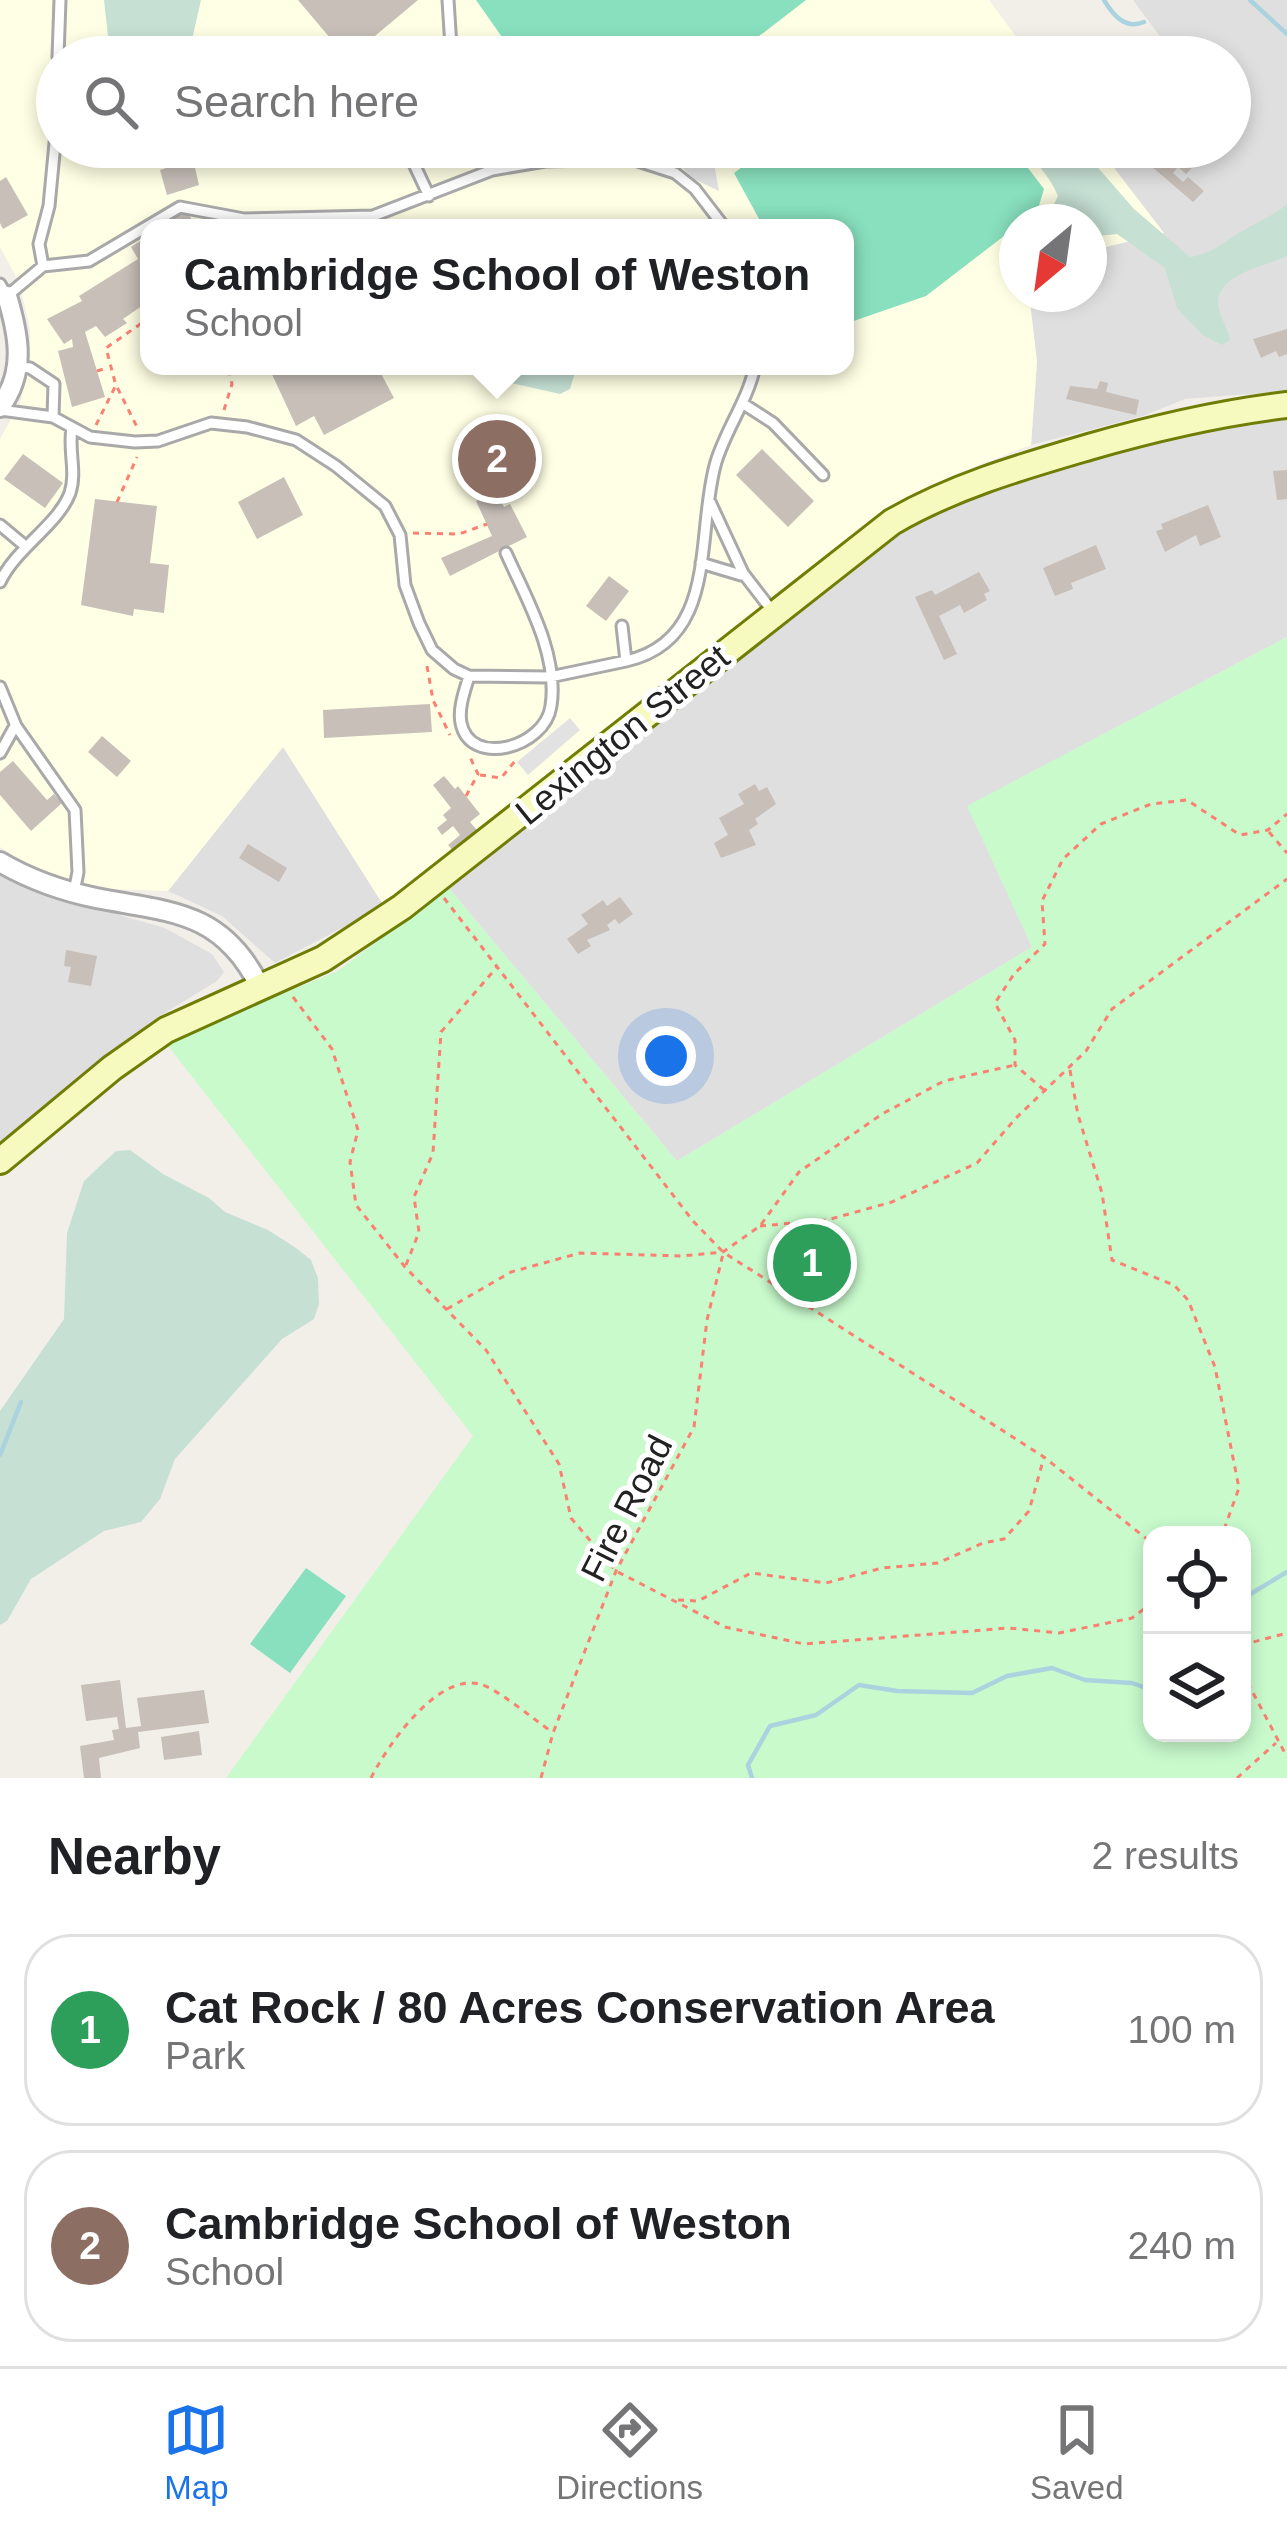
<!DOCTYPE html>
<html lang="en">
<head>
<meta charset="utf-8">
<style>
	body { margin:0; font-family:Helvetica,sans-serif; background:#f2f2f2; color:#202124 }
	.controls { position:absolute; right:36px; bottom:36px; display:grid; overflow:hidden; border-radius:24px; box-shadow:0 6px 18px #0003 }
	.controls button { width:108px; height:108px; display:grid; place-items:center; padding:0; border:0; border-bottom:3px solid #e0e0e0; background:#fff; color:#202124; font:60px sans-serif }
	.compass { position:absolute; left:999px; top:204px; width:108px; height:108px; border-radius:50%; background:#fff; box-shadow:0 6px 18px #0003; rotate:209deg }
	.you { position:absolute; left:666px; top:1056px; width:42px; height:42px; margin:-30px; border:9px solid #fff; border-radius:50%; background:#1a73e8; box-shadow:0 0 0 18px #1a73e833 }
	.badge { display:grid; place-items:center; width:78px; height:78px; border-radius:50%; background:#1a73e8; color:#fff; font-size:39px; font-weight:700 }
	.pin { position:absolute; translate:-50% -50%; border:6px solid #fff; box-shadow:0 3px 12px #0006 }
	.popup { position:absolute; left:140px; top:219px; width:714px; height:156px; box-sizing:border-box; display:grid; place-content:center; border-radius:24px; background:#fff; filter:drop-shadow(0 3px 9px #0005); font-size:39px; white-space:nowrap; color:#757577 }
	.popup b { font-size:45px; color:#202124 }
	.popup::after { content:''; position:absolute; left:50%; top:100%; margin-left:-24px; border:24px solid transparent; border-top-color:#fff }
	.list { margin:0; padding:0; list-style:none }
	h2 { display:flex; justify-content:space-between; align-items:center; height:156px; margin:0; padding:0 48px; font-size:51px }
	h2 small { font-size:39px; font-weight:400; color:#757577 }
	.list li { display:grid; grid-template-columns:78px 1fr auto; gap:36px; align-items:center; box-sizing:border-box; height:192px; margin:0 24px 24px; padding:0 24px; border:3px solid #e0e0e0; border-radius:48px }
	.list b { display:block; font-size:45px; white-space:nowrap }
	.list p { margin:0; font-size:39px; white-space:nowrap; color:#757577 }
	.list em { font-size:39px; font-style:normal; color:#757577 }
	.icon { flex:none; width:66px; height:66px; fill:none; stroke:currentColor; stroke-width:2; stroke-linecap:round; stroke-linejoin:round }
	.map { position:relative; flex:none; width:1287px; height:1778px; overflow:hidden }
	.search { position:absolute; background:#fff; box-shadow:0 6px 18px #0003; left:36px; right:36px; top:36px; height:132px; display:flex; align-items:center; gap:30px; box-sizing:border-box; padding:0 42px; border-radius:66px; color:#757577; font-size:45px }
	.sheet { height:588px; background:#fff }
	nav { display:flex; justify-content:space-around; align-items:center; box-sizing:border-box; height:168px; border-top:3px solid #e0e0e0; background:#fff; font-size:33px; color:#757577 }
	nav a { display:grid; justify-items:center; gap:6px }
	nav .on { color:#1a73e8 }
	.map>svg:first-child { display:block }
	.residential { fill:#e0dfdf }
	.education { fill:#ffffe5; fill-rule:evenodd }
	.wetland { fill:#c6e0d4 }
	.park { fill:#c8facc; fill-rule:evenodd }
	.pitch { fill:#88e0be }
	.parking { fill:#e2e2e2 }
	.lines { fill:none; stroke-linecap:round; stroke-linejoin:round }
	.stream { stroke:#aad3df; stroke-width:4.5 }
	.building { fill:#c7bfb8 }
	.lane-casing { stroke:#a9a9a9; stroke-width:15 }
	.street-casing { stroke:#a9a9a9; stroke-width:24 }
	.secondary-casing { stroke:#707d05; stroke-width:30 }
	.path { stroke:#fa8072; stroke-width:3; stroke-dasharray:6 6; stroke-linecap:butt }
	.lane { stroke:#fff; stroke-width:9 }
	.street { stroke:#fff; stroke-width:18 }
	.secondary { stroke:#f7fabf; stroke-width:24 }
	.labels { text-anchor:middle; stroke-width:10; stroke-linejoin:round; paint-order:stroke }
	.street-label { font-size:36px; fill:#222; stroke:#fff }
</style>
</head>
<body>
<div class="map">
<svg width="1287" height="1778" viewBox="0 0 1287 1778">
	<rect width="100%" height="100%" fill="#f2efe9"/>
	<path class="residential" d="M1133,0H1287V391L1185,399L1143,416L1031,445L1037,362L1029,294H1089V251L1163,233L1098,147H1230V57H1175Z
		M1287,413V637L968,806L1032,947L677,1161L448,887L893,535L952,503L1158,434Z
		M283,747L384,906L275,963L222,916L168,891Z
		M0,875L77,903L165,928L212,954L224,972L217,981L152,1021L0,1144Z"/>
	<path class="education" d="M0,0H989L1031,57H57V147H1098L1164,233L1089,251V222H1017V294H1029L1037,362L1031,445L958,473L884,514L481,835L384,906L283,747L168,891L107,889L37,871L0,847V439L20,403L30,356V329L19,282L0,247ZM149,228H845V366H149Z"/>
	<path class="wetland" d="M104,0H201L188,57H115L108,36Z
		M1022,147H1080L1134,209L1190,257C1213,254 1224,241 1244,230C1259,221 1273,216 1287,204V256C1267,266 1219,273 1218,302C1218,314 1228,328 1230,340L1222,345L1203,335L1177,308L1165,268L1117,234L1089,237V222H1045L1058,196C1049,175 1037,164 1022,147Z
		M483,366H577L570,389L560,394L498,380Z
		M130,1150L163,1174L209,1198L225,1212L268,1230L296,1248L311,1260L318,1278L319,1304L314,1319L282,1339L175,1459L160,1499L141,1522L104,1531L31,1579L7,1621L0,1625V1411L64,1319L67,1233L84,1181L116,1151Z"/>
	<path class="park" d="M1287,637V1778H226L473,1436L165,1042L338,971L448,887L677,1161L1032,947L967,806ZM1152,1535H1242V1733H1152Z"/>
	<path class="pitch" d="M476,0H806L732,57H516Z
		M769,147H1012L1044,189L1037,212L1017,222V226L926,296L845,324V228H764L734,173Z
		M306,1568L346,1596L290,1673L250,1644Z"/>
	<path class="parking" d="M641,147H707L713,158L719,191L694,179L675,161Z
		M570,718L580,730L528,775L517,762Z"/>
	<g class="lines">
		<path class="stream" d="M1104,0C1113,15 1125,30 1144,22
			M1250,0L1287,34
			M0,1455L21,1402
			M1242,1599L1287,1572
			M752,1778L748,1765L770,1726L816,1715L859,1685L897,1691L972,1693L1007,1676L1052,1668L1085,1680L1132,1683L1152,1690"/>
	</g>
	<path class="building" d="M298,0H418L351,56L339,42L336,45Z
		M1173,147H1187L1201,159L1186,174L1178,167L1173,173L1183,182L1188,177L1204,191L1193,202L1144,160L1153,150L1163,159Z
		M193,159L199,185L167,195L160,170Z
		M6,177L28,215L3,229L0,223V181Z
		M186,211L198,228H160Z
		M149,235V301L123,319L127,323L105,337L96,326L85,332L105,397L72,407L58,351L73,347L72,339L64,344L47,319L82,301L79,296L138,259L131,247Z
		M1287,329V354L1279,357L1276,351L1261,358L1253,339Z
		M277,366H377L394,398L324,435L314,416L296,426L270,370Z
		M1100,381L1108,383L1106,392L1139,400L1136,415L1066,399L1070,386L1097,389Z
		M762,449L814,501L788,527L736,475Z
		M23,454L63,483L45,508L4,479Z
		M1287,470V499L1277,500L1273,471Z
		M284,477L303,515L257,539L238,502Z
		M496,492L504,507L510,504L527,537L450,576L441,558L492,536L476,501Z
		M95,499L157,506L150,563L169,565L164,613L134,609L133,616L81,605Z
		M1208,505L1221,537L1200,546L1196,535L1165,552L1156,531L1163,529L1161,524Z
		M1096,545L1106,569L1071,583L1073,589L1055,596L1043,568Z
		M979,572L990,591L984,594L987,600L964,613L960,605L939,616L957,654L944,660L915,597L932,590L935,595Z
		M609,576L629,591L606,621L586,606Z
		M430,704L432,732L324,738L323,710Z
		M102,736L131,761L117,777L88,752Z
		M13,761L47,800L54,794L62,803L31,831L0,795V772Z
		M444,776L455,789L458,786L480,814L470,822L481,835L456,854L448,845L460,835L453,826L442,835L437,828L447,820L443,815L451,808L433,785Z
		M755,784L759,791L767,787L776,804L755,819L758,824L749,830L756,845L721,858L714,843L728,835L719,818L744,804L738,794Z
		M248,844L287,868L279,882L239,858Z
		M620,897L633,914L619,924L615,919L607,925L610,930L587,940L591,946L578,954L567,939L588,924L581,915L603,900L607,906Z
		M66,950L97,956L91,986L68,982L71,967L64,966Z
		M120,1680L126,1728L141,1726L137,1698L204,1690L209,1723L138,1732L140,1748L99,1758L101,1778H84L80,1746L114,1740L112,1730L119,1729L117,1717L86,1721L81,1685Z
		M199,1731L202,1755L164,1760L161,1737Z"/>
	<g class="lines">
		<defs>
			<path id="lane" d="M448,0L451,47
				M58,57L60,0
				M415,57C438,48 452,43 474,57
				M406,147L429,196
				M43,266L39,244L49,206L57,122
				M0,284L7,296L43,266L89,261L180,207L244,219L373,216L492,170L545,161L632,159L675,173L695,189L725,228
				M20,367L30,368L54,384L53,417L90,437L135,442L158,441L211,423L247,427L296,440L336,466L385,506L400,535L405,585L419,623L432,650L454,669L469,676L550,677L626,661
				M742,403L773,423L823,475
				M0,410L53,417
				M710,502L743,573L773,612
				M0,525L24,545
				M701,563L741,575
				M0,582C16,548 58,525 70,493C77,472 68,450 72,428
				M622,626L626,661C720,640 695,533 716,462C726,429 748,400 755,366
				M469,676C465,690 458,708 461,723C470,768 545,748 551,706C559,654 526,598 506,553
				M0,687L16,726L75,810L78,872L74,892
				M0,753L15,726"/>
			<path id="street" d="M0,407C26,372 19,336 7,296
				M0,862C29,879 63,891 96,898C169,912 221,910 259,985"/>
			<path id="secondary" d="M0,1161L112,1068L166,1030L323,959L402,907L892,522C954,486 1021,467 1089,447C1155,428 1219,413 1287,405"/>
		</defs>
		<use href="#lane" class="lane-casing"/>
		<use href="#street" class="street-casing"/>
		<use href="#secondary" class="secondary-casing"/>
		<path class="path" d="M97,371L107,368
			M115,382L106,348L149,318
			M224,410L232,384L228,366
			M96,425L116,385L137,427
			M117,502L137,457
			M413,533L459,534L487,524
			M427,666L433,700L450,735
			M480,775L501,778L515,761
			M466,796L478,774L469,755
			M1269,832L1287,853
			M444,898L693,1221L723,1252L1044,1457L1152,1543
			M293,997L332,1049L358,1130L350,1162L356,1205L405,1267L486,1350L559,1464L571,1518L616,1571L725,1627L804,1644L1009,1628L1059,1633L1132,1618L1152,1603
			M1070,1070L1078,1115L1102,1193L1112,1260L1174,1285L1188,1300L1215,1367L1239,1488L1222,1535
			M1044,1090L1015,1065V1040L995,1003L1014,974L1045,944L1042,901L1063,859L1101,824L1151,804L1187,800L1240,835L1268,830L1287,814
			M760,1226L827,1220L892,1202L977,1163L1016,1118L1086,1051L1112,1009L1287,879
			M406,1265L419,1232L414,1197L433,1153L441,1032L497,967
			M447,1309L511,1272L580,1253L682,1256L723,1252L760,1226L799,1172L882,1114L944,1081L1015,1065
			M678,1600L698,1601L751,1573L826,1583L882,1568L938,1563L983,1543L1004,1539L1029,1511L1044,1457
			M1242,1645L1287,1633
			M1242,1672L1287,1757
			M371,1778C387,1746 437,1673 480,1684C498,1689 534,1720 551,1731
			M541,1778L553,1733L616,1571L694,1427L707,1320L723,1254
			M1237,1778L1276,1743"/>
		<use href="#lane" class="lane"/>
		<use href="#street" class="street"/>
		<use href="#secondary" class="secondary"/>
	</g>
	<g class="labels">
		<g class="street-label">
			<text transform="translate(622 734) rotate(-39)" y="13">Lexington Street</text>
			<text transform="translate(626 1508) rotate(-63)" y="13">Fire Road</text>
		</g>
	</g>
</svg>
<div class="controls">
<button><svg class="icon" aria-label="locate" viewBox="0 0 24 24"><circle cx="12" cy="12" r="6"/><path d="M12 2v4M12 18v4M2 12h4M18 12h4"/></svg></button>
<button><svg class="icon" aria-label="layers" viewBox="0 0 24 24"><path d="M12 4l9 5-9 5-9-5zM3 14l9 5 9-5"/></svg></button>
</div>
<svg class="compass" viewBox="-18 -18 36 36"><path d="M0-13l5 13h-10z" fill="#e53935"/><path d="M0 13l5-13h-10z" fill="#757577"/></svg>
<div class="you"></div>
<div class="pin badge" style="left:812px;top:1263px;background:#2e9e5b">1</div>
<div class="pin badge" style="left:497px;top:459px;background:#8d6e63">2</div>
<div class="popup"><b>Cambridge School of Weston</b>School</div>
<div class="search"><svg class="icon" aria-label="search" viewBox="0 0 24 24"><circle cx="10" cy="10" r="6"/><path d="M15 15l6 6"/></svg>Search here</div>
</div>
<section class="sheet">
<h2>Nearby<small>2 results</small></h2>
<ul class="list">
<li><span class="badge" style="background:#2e9e5b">1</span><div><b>Cat Rock / 80 Acres Conservation Area</b><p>Park</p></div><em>100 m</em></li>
<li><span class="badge" style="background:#8d6e63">2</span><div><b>Cambridge School of Weston</b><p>School</p></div><em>240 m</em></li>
</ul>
</section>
<nav>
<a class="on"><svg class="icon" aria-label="map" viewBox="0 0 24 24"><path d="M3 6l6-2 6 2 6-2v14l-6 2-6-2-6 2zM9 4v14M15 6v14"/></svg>Map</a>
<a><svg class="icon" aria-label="directions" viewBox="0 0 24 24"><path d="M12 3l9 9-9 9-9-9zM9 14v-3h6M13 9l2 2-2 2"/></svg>Directions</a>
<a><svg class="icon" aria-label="saved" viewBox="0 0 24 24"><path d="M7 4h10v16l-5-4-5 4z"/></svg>Saved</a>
</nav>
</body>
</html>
